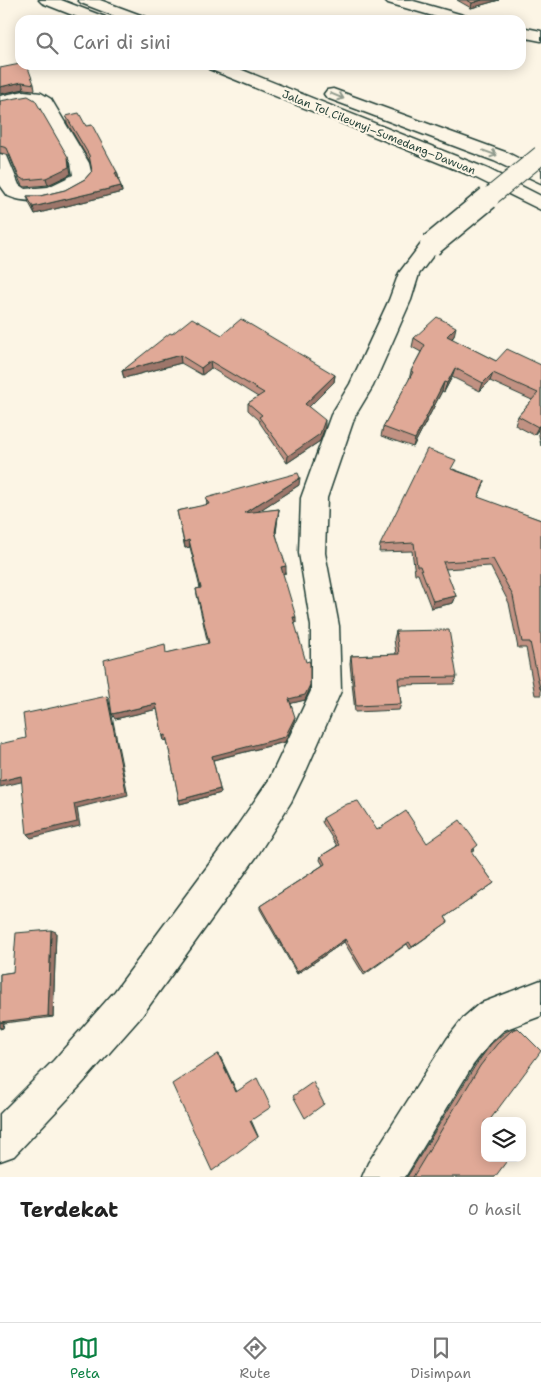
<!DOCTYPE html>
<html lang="id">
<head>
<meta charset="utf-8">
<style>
	body { margin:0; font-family:"Shantell Sans",sans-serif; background:#f6f6f6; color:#222 }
	.controls { position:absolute; right:15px; bottom:15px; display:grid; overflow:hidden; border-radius:10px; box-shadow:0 2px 12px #0003 }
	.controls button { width:45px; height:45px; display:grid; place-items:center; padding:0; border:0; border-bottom:1px solid #e0e0e0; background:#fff; color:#222; font:25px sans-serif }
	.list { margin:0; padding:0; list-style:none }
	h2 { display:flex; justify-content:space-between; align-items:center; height:65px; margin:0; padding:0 20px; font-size:21px }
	h2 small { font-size:16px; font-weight:400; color:#767676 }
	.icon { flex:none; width:28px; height:28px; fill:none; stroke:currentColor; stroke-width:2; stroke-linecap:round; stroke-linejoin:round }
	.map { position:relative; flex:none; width:541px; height:1177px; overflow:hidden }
	.search { position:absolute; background:#fff; box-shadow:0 2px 12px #0003; left:15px; right:15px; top:15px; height:55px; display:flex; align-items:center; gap:12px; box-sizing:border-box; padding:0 18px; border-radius:15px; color:#767676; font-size:19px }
	.sheet { height:145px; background:#fff }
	nav { display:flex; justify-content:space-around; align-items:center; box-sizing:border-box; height:70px; border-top:1px solid #e0e0e0; background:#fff; font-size:14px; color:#767676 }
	nav a { display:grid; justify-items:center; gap:2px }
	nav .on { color:#0b8043 }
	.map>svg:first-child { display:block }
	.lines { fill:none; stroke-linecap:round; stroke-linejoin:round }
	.minor-casing { stroke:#1f3d34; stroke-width:3 }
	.highway-casing { stroke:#1f3d34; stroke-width:3 }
	.minor { fill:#fcf5e5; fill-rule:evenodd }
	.highway { fill:#fcf5e5; fill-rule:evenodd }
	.minor-bridge-far1-casing { stroke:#1f3d34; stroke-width:20; stroke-linecap:butt }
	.minor-bridge-casing { stroke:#1f3d34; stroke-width:25; stroke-linecap:butt }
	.minor-bridge-far1 { stroke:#fcf5e5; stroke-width:18 }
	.minor-bridge { stroke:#fcf5e5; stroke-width:22 }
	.wall { fill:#c19182; stroke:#1f3d34 }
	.shaded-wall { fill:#9d766a; stroke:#1f3d34 }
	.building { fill:#e0a997; stroke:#1f3d34 }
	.oneway { stroke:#8e998c }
	.labels { text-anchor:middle; stroke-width:4.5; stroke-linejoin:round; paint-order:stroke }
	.far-street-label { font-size:11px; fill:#1f3d34; stroke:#fcf5e5 }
</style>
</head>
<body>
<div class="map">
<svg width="541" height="1177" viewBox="0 0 541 1177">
	<rect width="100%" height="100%" fill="#fcf5e5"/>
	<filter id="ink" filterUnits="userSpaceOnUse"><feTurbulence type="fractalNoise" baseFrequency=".02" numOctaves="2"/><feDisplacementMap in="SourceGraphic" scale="10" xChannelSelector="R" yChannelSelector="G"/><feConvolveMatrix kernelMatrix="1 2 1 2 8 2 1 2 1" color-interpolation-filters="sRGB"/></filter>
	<g filter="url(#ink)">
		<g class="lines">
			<defs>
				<path id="minor" d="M385,0H410L470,17L472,20H447L388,3Z
					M521,27L541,31V41L521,37Z
					M24,91L41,93L51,99L89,163L92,176C77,199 33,207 8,196L0,185V154L7,156L19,185L25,189L48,187L73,175L71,163L38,106L30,101L0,106V96Z
					M431,239L438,240L441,245L419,274L411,300L373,386L355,416L327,498L325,553L339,626L341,691L306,771L291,802L257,856L141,1017L80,1086L14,1156L0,1161V1114L54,1060L115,991L233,832L269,780L311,691V626L299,553L301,498L331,415L350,384L389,300L399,273L424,240Z
					M541,980V1016L504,1030L490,1043L473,1065L405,1177H362L368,1163L447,1039L464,1017L479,1004Z"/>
				<path id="highway" d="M39,0H61L105,17L107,20H85L42,3Z
					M78,0H100L146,17L148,20H125L81,3Z
					M207,65H230L488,169L541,196V210L474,177L209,69Z
					M333,89L508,153L541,170V183L494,161L327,98L324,94L327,90Z"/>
			</defs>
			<use href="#minor" class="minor-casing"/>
			<use href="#highway" class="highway-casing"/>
			<use href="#minor" class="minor"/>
			<use href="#highway" class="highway"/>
			<defs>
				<path id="minor-bridge-far1" d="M486,200L541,155"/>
				<path id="minor-bridge" d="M431,245L488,198"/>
			</defs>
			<use href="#minor-bridge-far1" class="minor-bridge-far1-casing"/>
			<use href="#minor-bridge" class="minor-bridge-casing"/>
			<use href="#minor-bridge-far1" class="minor-bridge-far1"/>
			<use href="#minor-bridge" class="minor-bridge"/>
		</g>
		<path class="wall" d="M457,0H499L471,8Z
			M0,68L34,84L35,90L24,89L0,94Z
			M0,101L71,174L48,185L25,187L21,184L9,155L0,153Z
			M66,116L86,126L117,172L119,179H118L121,186L122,192L35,214L29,203L27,196H40L65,190L85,179L92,171L90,162L67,123Z
			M172,334L222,335L335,375L334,382L309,407L325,427L320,441L287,463L260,423L259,420L248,410V403L258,397L211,368L202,375L181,363L124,378L122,371Z
			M454,336L452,339L496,361L541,365V446L538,430L534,435L515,425L518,416L532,400L490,381L480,391L452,377L444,392L442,391L413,447L381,436L383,427L409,380L411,371L421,352L412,347L414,338Z
			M453,469L485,481L478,498L541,520V695H535L526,648H518L509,603L490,566L445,569L456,596L453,603L431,608L418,574H415L412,551L379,552L380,545Z
			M299,485L257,512L279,509L278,516L276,534L286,573H282L296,623H294L309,691L305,700L291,703L294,722L285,742L213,760L221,793L180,804L167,740L164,741L157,709L115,719L167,653L208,644L197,595L196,589L200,588L190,547L185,548L177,511L207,505L206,498Z
			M396,631L457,677L454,684L399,685L401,704L399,710L355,712L350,663L351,656L396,654L394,639Z
			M323,818L377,830L427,843L475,849L471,852L494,883L445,917L448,922L410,949L407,944L364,975L344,942L297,974L260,909V906L323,865L320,860L321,856L337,846L322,822Z
			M56,932L53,1017L4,1023L3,1028L0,1029V974L13,972Z
			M518,1028L484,1128L495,1177H407L475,1066L491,1044L505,1032L512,1029Z"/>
		<path class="shaded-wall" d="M482,0H499L471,8L472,3Z
			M22,82L24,89L0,94V87Z
			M68,157L71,174L48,185L46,178Z
			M117,172L119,179L116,180L115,173Z
			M121,186L122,192L35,214L33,207Z
			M456,327L454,336L445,345L447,336Z
			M180,355L181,363L124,378L122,371Z
			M210,361L211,368L202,375L201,368Z
			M455,368L452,377L444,392L447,383Z
			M493,373L490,381L480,391L483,383Z
			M335,375L334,382L305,411V404Z
			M444,382L442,391L413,447L415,439Z
			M325,420V427L320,441L287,463L288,456Z
			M541,423L538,430L534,435L538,427Z
			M300,478L299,485L245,520L244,513Z
			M279,509L278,516L275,539V532Z
			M189,540L190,547L185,548L184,542Z
			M286,566V573L280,574L281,567Z
			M456,596L453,603L431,608L433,601Z
			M293,617H296V623H292Z
			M310,685L309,691L305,700L289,704V699Z
			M107,696L109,701L128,795L77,808L80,826L31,838L27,834L74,804Z
			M156,704L158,709L115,719L112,714Z
			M295,717L294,722L285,742L213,760L212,756Z
			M166,735L167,740L164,741L163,736Z
			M21,776L25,781L0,787V781Z
			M220,789L221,793L180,804L179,800Z
			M51,930L56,932L53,1017L48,1016Z
			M345,939L344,942L297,974V972Z
			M0,1022L4,1023L3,1028H0Z
			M218,1054H219L237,1092H236Z
			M251,1120L258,1136V1137L250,1121Z"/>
		<path class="building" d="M467,0H482L472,3Z
			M20,64L27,65L34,84L22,82L0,87V68Z
			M28,96L35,100L68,157L69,167L46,178L24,180L19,177L7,148L0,146V101Z
			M79,113L86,126L92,125L117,172L115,173L121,186L33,207L27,196H40L65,190L85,179L92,171L89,155L66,116Z
			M437,317L456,327L447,336L496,361L507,349L541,365V423L538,427L518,416L538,393L493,373L483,383L455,368L447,383L444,382L415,439L383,427L413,372L411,371L425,345L414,338Z
			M192,318L222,335L241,319L335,375L305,404L325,420L320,434L288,456L259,417L262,415L248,403L264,393L210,361L201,368L180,355L122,371L170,333L172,334Z
			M427,449L456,460L451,469L485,481L478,497L541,520V689H540L530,642H522L513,596L493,559L443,562L456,596L433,601L420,566H417L414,543L380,545Z
			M298,473L300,478L244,513L279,509L275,532L286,566L281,567L296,617H293L306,662L309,661L310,663V685L305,695L289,699L295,717L285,737L212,756L220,789L179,800L166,735L163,736L156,704L112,714L104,660L165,644L166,653L209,643L196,589L201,588L189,540L184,542L177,511L209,504L206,498Z
			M449,630L457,677L398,678L401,704L356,706L351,656L399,654L396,631Z
			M107,696L126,791L74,804L77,822L27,834L21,776L0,781V744L26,738L23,714Z
			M358,801L377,830L406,811L427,843L460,820L478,845L471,851L494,883L445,917L448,922L412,947L409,942L365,973L345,939L297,972L260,906L325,864L321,856L339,845L323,818L347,804Z
			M51,930L48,1016L0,1022V974L13,972L16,933Z
			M518,1028L541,1051L489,1121H485L484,1128L485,1158H509L495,1177H413L480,1066L497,1044L511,1031Z
			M218,1054L236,1092L257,1078L271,1107L250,1121L258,1137L212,1171L172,1084Z
			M313,1082L324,1104L305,1118L293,1096Z"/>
		<defs><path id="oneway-shaft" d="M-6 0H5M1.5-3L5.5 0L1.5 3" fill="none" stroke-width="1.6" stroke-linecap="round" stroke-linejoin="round" transform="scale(1.25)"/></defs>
		<g class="oneway">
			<use href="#oneway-shaft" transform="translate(337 96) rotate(22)"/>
			<use href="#oneway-shaft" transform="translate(490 153) rotate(20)"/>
		</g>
	</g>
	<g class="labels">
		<g class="far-street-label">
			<text transform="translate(379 132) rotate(22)" y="4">Jalan Tol Cileunyi–Sumedang–Dawuan</text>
		</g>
	</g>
</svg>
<div class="controls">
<button><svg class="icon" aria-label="layers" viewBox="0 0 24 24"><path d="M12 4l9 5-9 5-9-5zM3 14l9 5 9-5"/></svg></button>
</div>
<div class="search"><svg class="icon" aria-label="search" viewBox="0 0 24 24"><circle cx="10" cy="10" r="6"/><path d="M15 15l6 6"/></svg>Cari di sini</div>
</div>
<section class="sheet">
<h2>Terdekat<small>0 hasil</small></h2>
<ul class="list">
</ul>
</section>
<nav>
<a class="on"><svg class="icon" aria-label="map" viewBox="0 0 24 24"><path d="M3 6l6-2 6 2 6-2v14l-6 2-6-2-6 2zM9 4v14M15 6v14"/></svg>Peta</a>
<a><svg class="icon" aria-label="directions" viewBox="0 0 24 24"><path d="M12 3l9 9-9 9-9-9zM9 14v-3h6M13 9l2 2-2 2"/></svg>Rute</a>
<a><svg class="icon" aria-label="saved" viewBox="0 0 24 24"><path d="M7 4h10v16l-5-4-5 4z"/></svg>Disimpan</a>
</nav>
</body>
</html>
